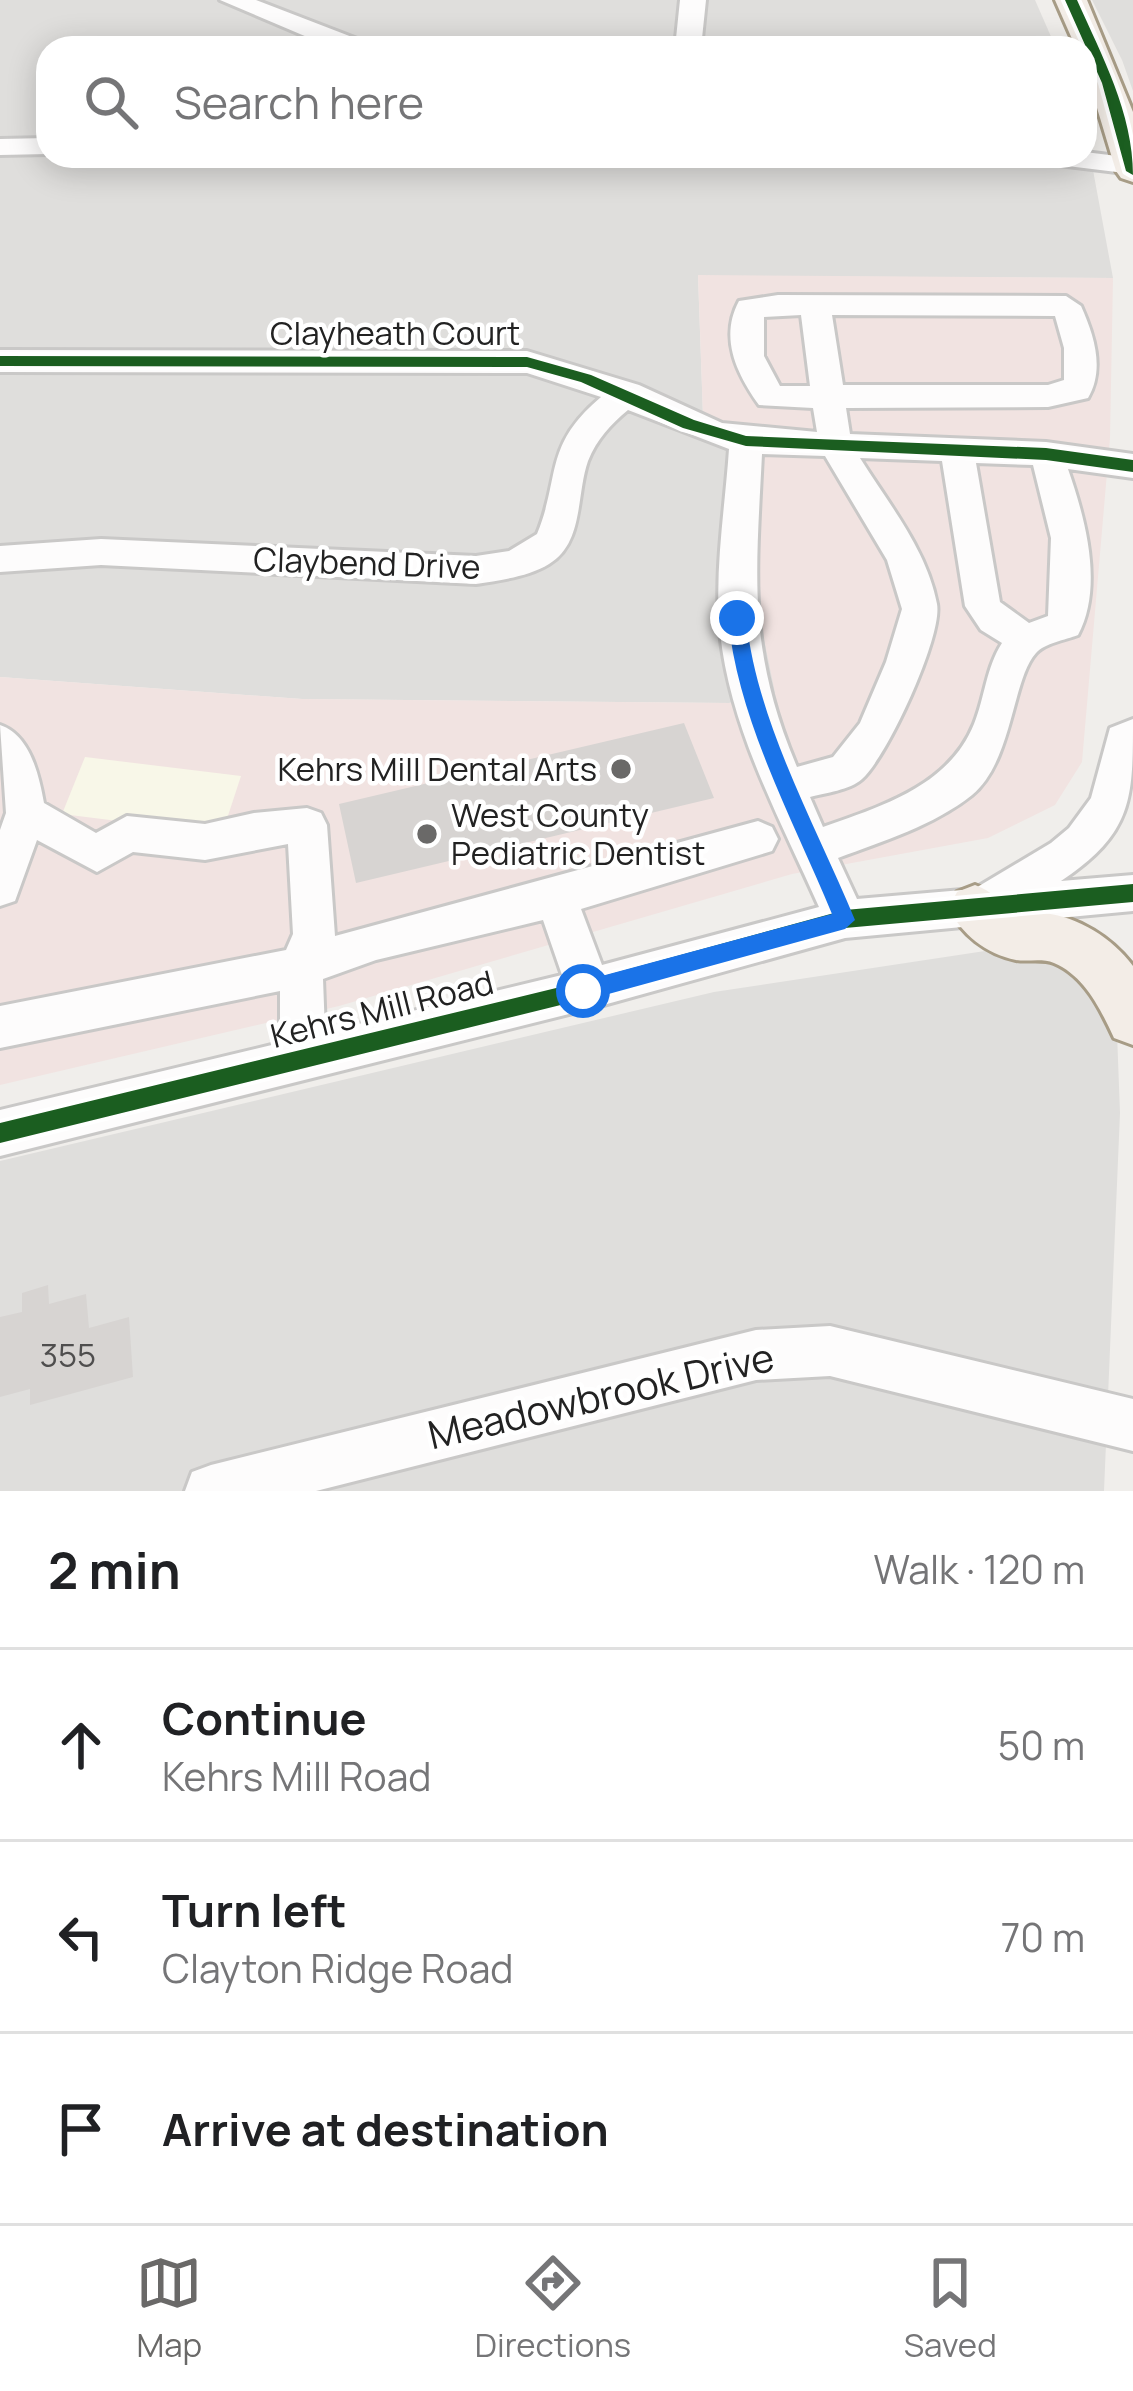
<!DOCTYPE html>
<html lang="en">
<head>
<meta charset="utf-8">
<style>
	body { margin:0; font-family:Manrope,sans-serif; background:#f6f6f6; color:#202124 }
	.stop { position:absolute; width:36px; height:36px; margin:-27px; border:9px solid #1a73e8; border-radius:50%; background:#fff }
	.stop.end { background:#1a73e8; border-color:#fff; box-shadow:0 3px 12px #0008 }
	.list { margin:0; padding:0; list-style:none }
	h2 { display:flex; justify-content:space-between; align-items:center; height:156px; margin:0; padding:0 48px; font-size:51px }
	h2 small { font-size:39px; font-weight:400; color:#757577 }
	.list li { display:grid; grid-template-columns:78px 1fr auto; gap:36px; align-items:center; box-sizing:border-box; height:192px; padding:0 48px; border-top:3px solid #e0e0e0 }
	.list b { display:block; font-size:45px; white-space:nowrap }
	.list p { margin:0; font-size:39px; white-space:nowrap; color:#757577 }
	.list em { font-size:39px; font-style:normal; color:#757577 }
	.icon { flex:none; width:66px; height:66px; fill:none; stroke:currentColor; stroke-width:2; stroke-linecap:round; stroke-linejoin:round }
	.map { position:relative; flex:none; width:1133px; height:1491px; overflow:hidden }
	.search { position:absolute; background:#fff; box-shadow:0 6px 30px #0003; left:36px; right:36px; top:36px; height:132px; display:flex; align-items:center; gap:30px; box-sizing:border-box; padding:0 42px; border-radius:36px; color:#757577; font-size:45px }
	.sheet { height:732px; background:#fff }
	nav { display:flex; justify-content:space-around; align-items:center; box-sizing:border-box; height:168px; border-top:3px solid #e0e0e0; background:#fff; font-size:33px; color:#757577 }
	nav a { display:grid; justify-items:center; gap:6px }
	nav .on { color:#6a6968 }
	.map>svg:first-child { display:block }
	.residential { fill:#dfdedc }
	.commercial { fill:#f1e3e1 }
	.education { fill:#f8f7e8 }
	.building { fill:#d7d4d2 }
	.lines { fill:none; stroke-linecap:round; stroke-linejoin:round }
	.minor-casing { stroke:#c9c8c7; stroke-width:6 }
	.major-casing { stroke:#a79c86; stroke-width:6 }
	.minor { fill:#fdfcfc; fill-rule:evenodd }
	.major { fill:#f3ede7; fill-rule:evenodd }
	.cycleway-casing { stroke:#fff; stroke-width:8 }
	.cycleway { fill:#1b5e20; fill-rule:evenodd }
	.route { fill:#1a73e8 }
	.poi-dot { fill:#6a6968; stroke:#fff; stroke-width:4.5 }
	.labels { text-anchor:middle; stroke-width:9; stroke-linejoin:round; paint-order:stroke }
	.street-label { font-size:33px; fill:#222; stroke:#fff }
	.poi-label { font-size:33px; fill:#222; stroke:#fff; text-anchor:end }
	.near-number-label { font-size:33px; fill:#4f4e4e }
	.near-street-label { font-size:39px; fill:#222; stroke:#fff }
</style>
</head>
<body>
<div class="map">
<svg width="1133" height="1491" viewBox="0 0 1133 1491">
	<rect width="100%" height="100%" fill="#f0eeeb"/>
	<path class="residential" d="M0,0H1035L1056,48H48V156H1085V127L1113,278L698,276L703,416L762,468L756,600L776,693L729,703L302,699L0,677Z
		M1092,0H1133V91L1122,60Z
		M1024,945L1071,960L1117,1033L1120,1113L1104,1491H0V1161L714,992Z"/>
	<path class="commercial" d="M698,275L1113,278L1110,438L1082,762L1055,805L988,838L792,874L339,1006L0,1085V677L302,699L729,703L775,693L756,600L762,468L703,416Z"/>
	<path class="education" d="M85,757L241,776L222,834L62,814Z"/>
	<path class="building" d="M684,723L714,798L356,883L339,804Z
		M48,1285L49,1304L86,1294L89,1328L129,1317L133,1377L30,1405V1389L0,1397V1317L22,1312V1293Z"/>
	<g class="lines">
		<defs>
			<path id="minor" d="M220,0H256L365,42L369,48H333Z
				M680,0H706L701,48H675Z
				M48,138V154L0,155V139Z
				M1085,152L1133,158V174L1051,164L1037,156H1085Z
				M778,295L1066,296L1081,306C1094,335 1105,369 1088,398L1048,407L846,408L850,434L1046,442L1133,454V478L1068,469C1085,518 1104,586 1078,635C1065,640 1045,643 1036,653C1012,679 1013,761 972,795C933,826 883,841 838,858L857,899L974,889L1051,843L1069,828L1091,798L1110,728L1133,719C1133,799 1133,833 1061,881L1133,875V911L845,938L589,1009L0,1156V1110L280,1043V991L0,1048V1006L286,950L293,934L288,844L205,860L133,852L97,872L37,840L15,901L0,906V830L6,813L0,725C30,735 39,775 44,803L96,833L127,816L205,824L254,813L307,808L321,813L327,825L335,936L758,821L772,827L778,839L772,851L581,909L602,965L819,907C780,819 730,729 720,632C714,571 725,509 729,449L628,410C610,425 597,439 588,461C576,495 584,543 549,564C528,577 500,580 476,584L101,565L0,572V546L101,539L476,556L509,551L537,534C561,476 543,446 601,397L527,373L0,372V350L527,351L639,385L722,423L817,432L813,408L759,405C737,374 719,338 739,301ZM801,315L810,386H780L764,356V317ZM832,315L1055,316L1064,348V380L1048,385H843ZM762,454L825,456L887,560L902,609L886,662L860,723L833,757L797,767C747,649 756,577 762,454ZM860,458L942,461L965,606L981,630L1002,643C986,668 985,697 974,724C949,786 882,806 823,827L810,797C825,793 850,790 862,779C887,757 943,636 937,604C927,550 888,503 860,458ZM976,463L1033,465L1051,538L1048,616L1029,623L1000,602ZM543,920L562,975L325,1032L323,979L376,960Z
				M830,1326L1133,1399V1451L830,1376L756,1380L316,1491H185L192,1472L211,1465L756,1330Z"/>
			<path id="major" d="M1055,0H1087L1133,112V182L1121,178L1116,171L1085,68V48H1076Z
				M975,885C992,891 1000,902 1015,910C1024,915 1034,912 1044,913C1079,917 1112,938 1133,966V1045L1114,1038C1101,1010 1085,976 1054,963C1042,958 1028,962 1016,960C986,954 961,934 949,908L957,892Z"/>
		</defs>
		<use href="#minor" class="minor-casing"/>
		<use href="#major" class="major-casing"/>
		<use href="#minor" class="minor"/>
		<use href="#major" class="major"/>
		<defs>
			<path id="cycleway" d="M1065,0H1077C1102,56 1133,113 1133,175L1126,171L1102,83Z
				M0,356L527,357L591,375L694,420L746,436L1046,448L1133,460V472L1046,460L746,446L683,428L581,382L527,367L0,366Z
				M1133,884V902L845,928L589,998L0,1143V1123L589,980L845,910Z"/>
		</defs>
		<use href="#cycleway" class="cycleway-casing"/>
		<use href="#cycleway" class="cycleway"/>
	</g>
	<path class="route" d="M737,611L746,618C757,723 815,823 855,920L845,929L583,1001L575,998V983L583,981L832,914C793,819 738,721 728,618Z"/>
	<g class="poi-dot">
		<circle cx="621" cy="769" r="12"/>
		<circle cx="427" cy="834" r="12"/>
	</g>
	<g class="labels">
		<g class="street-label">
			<text x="395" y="345">Clayheath Court</text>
			<text transform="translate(367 563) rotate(2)" y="12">Claybend Drive</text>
			<text transform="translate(382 1009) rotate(-14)" y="12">Kehrs Mill Road</text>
		</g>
		<g class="poi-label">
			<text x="597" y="781">Kehrs Mill Dental Arts</text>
			<text x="451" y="827" text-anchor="start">West County<tspan x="451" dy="38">Pediatric Dentist</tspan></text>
		</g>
		<g class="near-number-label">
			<text x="68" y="1367">355</text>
		</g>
		<g class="near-street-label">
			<text transform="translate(601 1396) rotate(-13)" y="14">Meadowbrook Drive</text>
		</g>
	</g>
</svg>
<div class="stop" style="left:583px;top:991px"></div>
<div class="stop end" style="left:737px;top:618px"></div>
<div class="search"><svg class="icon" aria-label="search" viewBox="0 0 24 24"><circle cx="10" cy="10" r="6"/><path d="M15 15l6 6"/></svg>Search here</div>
</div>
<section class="sheet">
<h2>2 min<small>Walk · 120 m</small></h2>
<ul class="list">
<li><svg class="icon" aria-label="ahead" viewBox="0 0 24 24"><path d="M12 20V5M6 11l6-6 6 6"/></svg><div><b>Continue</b><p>Kehrs Mill Road</p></div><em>50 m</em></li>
<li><svg class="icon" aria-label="left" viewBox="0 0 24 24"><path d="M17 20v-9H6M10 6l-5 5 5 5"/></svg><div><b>Turn left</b><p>Clayton Ridge Road</p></div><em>70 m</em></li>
<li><svg class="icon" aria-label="arrive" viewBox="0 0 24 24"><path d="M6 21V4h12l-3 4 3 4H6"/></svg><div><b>Arrive at destination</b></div></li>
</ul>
</section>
<nav>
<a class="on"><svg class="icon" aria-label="map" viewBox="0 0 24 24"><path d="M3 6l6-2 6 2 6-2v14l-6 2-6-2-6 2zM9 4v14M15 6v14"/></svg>Map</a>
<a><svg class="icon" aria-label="directions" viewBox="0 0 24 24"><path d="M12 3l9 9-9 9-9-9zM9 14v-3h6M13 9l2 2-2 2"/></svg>Directions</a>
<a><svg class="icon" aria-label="saved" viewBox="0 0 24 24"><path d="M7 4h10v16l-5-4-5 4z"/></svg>Saved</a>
</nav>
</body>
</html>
